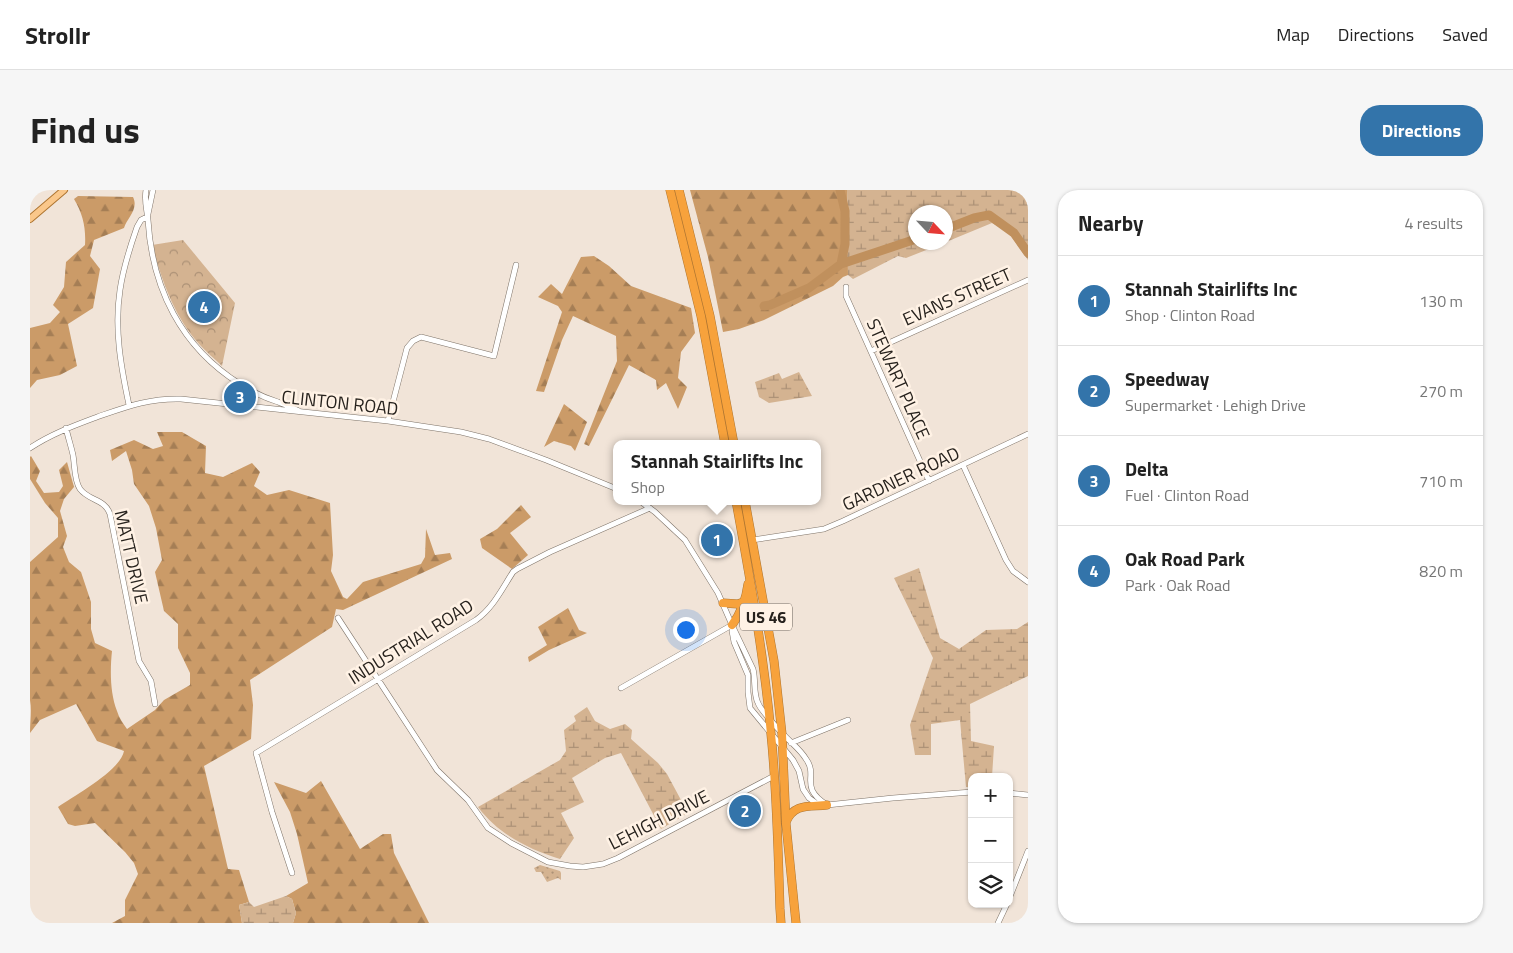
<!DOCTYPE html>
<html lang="en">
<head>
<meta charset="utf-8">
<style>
	body { margin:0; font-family:"Titillium Web",sans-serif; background:#f6f6f6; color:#222 }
	.controls { position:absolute; right:15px; bottom:15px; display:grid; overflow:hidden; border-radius:10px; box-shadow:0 1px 4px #0004 }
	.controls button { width:45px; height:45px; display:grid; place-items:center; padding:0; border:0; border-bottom:1px solid #e0e0e0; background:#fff; color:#222; font:25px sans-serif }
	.compass { position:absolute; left:878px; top:15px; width:45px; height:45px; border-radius:50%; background:#fff; box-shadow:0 1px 4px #0004; rotate:116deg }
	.you { position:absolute; left:655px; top:439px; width:18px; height:18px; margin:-12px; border:4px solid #fff; border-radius:50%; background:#1a73e8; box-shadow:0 0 0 8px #1a73e833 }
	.badge { display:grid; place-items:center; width:32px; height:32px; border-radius:50%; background:#3374aa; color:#fff; font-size:16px; font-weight:700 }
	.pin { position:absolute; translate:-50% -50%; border:2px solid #fff; box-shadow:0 1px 5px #0006 }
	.popup { position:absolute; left:583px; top:250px; width:208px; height:65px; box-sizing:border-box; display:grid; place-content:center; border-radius:10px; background:#fff; filter:drop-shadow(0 1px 4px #0005); font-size:16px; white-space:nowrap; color:#767676 }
	.popup b { font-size:19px; color:#222 }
	.popup::after { content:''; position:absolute; left:50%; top:100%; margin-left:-10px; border:10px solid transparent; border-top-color:#fff }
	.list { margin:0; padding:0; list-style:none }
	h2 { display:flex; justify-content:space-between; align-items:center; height:65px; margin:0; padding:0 20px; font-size:21px }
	h2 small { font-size:16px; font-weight:400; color:#767676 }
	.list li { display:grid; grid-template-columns:32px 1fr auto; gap:15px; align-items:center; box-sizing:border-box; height:90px; padding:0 20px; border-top:1px solid #e0e0e0 }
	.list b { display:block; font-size:19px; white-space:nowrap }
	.list p { margin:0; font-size:16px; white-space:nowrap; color:#767676 }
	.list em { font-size:16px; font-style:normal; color:#767676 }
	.icon { flex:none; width:28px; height:28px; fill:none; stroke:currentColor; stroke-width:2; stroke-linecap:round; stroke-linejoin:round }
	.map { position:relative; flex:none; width:998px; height:733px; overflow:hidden; border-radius:20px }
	header { display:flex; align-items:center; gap:30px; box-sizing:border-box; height:70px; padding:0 25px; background:#fff; border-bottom:1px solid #e0e0e0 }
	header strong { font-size:24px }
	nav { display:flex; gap:28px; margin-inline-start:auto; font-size:18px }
	.intro { display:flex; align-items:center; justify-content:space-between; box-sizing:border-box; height:120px; padding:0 30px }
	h1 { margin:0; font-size:35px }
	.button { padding:12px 22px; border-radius:20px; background:#3374aa; color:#fff; font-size:18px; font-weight:700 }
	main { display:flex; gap:30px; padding:0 30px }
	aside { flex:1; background:#fff; border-radius:20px; box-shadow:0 1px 4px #0004 }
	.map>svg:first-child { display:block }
	.grass { fill:url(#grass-dots) }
	.forest { fill:url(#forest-firs) }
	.wetland { fill:url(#wetland-marsh) }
	.park { fill:url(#park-crowns) }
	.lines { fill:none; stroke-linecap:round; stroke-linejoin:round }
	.river { stroke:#c0905d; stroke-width:9 }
	.minor-casing { stroke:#7e7368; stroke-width:6 }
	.major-casing { stroke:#ae7531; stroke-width:8 }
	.highway-casing { stroke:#ae7531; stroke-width:9 }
	.minor { stroke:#fff; stroke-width:5 }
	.major { stroke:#fac78a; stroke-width:6 }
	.highway { stroke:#f7a23c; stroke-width:8 }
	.labels { text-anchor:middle; stroke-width:5; stroke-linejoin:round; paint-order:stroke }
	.shield { fill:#fff2e5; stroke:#686059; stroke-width:1 }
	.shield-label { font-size:16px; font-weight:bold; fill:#27221d }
	.street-label { font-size:18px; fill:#27221d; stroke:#fff2e5 }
</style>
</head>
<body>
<header>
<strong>Strollr</strong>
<nav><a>Map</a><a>Directions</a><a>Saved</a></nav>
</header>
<div class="intro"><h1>Find us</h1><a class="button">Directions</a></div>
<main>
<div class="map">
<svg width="998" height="733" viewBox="0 0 998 733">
	<defs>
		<pattern id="grass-dots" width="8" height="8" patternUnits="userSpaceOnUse" patternTransform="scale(1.25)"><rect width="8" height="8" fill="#d4b391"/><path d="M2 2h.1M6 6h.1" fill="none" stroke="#ac9176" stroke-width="1.8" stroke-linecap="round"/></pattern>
		<pattern id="forest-firs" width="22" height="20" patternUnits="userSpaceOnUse" patternTransform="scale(1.25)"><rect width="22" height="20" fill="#cb9b68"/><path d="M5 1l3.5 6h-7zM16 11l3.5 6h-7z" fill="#a57e55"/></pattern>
		<pattern id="wetland-marsh" width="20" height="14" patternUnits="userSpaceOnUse" patternTransform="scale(1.25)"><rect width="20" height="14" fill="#d4b391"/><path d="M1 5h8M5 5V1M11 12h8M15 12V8" fill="none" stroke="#ac9176"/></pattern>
		<pattern id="park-crowns" width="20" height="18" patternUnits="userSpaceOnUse" patternTransform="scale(1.25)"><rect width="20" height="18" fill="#d4b391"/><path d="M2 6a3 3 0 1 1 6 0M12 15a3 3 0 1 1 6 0" fill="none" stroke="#ac9176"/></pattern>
	</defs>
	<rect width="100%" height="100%" fill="#f1e4d8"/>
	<path class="grass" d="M510,675L530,681L531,683V690L528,688L517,692L511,682H506L504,678Z"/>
	<path class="forest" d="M660,0H817L818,85L813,87L803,96L734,130L709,139L693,142L678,67Z
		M48,6L103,7C109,19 97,28 94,38L64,50L60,66L70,79L63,118L38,134L47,176L30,185L7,190L0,198V138L20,133L30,122L23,115L34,97L36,72L55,55C56,38 53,24 44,9Z
		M564,66L579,76L601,96L661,118L665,143L651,162L648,188L657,197L648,219L636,193L627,200L626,190L599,175L559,256L554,254L587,171L586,146L543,126L532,150L514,202L506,201L532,122L528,116L508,107L521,94L532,104L551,67Z
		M534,214L557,232L545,261L541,256L524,251L514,257Z
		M127,242H152L176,256L175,283L193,287L222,273L230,282L224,296L237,305L259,300L300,313L303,365L301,381L313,407L317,409L333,392L391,374L395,367L396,339L405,365L420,363L422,369L313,420L306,419L302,437L220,490L223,515L221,549L174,576L198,679L209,680L219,712L209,715L212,733H82L95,726V710L108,684L104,673L95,662L65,633L45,636L38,634L28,617C45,605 90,581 94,561L67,551L46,514L10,530L0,543C0,531 2,521 0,510V372L28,347V328L15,313L0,289V267L1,266L10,281L6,291L14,303L29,302L33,296L29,280L37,272L44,297L34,309L30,321L37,346L33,357L39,372L51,382L61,412V439L65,453L82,461C80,480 80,503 87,521C89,528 93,533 97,539L125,520L134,510L160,495V483L148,458V434L134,421L125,382L132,370L126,338L119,316L104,294L102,280L96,261L82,271L80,260L104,250L123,259L133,256Z
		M491,315L501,327L480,343L498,365L482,379L452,358L450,349L467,339Z
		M538,418L549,440L557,443L519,460L499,472L498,467L517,455L508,437Z
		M291,591L330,659L353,644H361L364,663L399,733H263L266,723L262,709L256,706L278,693L267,644L260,622L244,592L276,603Z"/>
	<path class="wetland" d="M817,0H998V70L978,42L962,33L916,52V22H886V52L914,53L876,68L868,66L823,89L818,85Z
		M769,182L782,206L739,213L729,207L725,192L749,183L752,189Z
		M889,378L910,448L929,459L956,440L987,439L998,432V486L940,514L941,551L964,556L962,587H942V597H936L930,530L901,534V565H885L880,535L903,468L864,388Z
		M557,517L565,531L580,539L595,534L602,540L601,549L628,573L637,584L658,623L631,639L591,563L575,568L542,588L554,612L531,623L544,648L530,669C498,659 468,644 448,617L530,570L536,561L534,540L546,531L544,526Z
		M256,706L262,709L266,723L263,733H212L209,715L219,712L224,717Z"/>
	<path class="park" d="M153,50L205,113L192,176C185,169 176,162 169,154C144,126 132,91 122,55Z"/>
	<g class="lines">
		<path class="river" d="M810,0L815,21V54L811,74L886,49
			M916,39L944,28L959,25L984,43L998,63
			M734,116L740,115L779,98L811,74"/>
		<defs>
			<path id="minor" d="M116,0C114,11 117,20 118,30C122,98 151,157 210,194C222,202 235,208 248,212C255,215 262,217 269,221
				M118,24L123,0
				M816,97V106L899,291
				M841,161L998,90
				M99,215C91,177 84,139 90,100C93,79 100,57 107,37L111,30L117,27
				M358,231L377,158L383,151L391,147L464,166L486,75
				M36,238C38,247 41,256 43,265C45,276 44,290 50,299C59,311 75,309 80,324L109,471L121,491L125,514
				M0,258C21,244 43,236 67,227C96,217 119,208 151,209L358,231L431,242L459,249L516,270L587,299
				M933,275L976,370L983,381L998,392
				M610,311L625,322L655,350L688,403L702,435L723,479C726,490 723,503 728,513C730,518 734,522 737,526C742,532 747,538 752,543C760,552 770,559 776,569C789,587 768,596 797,615
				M722,350L794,339L813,331L998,244
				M308,428L407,580L438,610L458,638L481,653L518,672L540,676L553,677L573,674L588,668L744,586
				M702,441L704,452L718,485V502L720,518L763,570L769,581L773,599L779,608L786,613L797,615L863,608L942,602
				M591,498L702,435
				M761,553L818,530
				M979,603L998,605
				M262,683L242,622L226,563L446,430C463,418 472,399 483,382L487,379L520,362L620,318
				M979,709L998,661
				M968,733L977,714"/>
			<path id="major" d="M0,29L34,0"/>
			<path id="highway" d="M640,0L671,126L695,254
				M649,0L680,126L704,254
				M706,311C720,388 734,466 741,544C747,602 748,660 750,719L751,733
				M715,311L744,471L752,544L756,634L766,733
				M693,413L708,414L716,411
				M702,435C711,423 716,410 718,394
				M756,632C764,613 779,617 797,615"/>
		</defs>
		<use href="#minor" class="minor-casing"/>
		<use href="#major" class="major-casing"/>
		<use href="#highway" class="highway-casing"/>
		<use href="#minor" class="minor"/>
		<use href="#major" class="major"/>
		<use href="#highway" class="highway"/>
	</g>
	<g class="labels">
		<rect class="shield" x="710" y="413.5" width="52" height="27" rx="4"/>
		<g class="shield-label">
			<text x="736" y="433">US 46</text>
		</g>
		<g class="street-label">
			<text transform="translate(927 107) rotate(-24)" y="6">EVANS STREET</text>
			<text transform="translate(868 189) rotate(66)" y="6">STEWART PLACE</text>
			<text transform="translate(310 213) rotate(6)" y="6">CLINTON ROAD</text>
			<text transform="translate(871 289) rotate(-25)" y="6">GARDNER ROAD</text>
			<text transform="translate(101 367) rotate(77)" y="6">MATT DRIVE</text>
			<text transform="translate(381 452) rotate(-32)" y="6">INDUSTRIAL ROAD</text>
			<text transform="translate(629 630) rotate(-27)" y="6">LEHIGH DRIVE</text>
		</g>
	</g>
</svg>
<div class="controls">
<button>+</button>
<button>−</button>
<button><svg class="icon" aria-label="layers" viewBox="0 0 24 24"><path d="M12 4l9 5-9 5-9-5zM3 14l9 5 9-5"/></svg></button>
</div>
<svg class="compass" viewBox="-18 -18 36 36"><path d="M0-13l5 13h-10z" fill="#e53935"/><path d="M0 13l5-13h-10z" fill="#767676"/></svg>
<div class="you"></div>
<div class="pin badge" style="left:687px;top:350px">1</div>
<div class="popup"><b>Stannah Stairlifts Inc</b>Shop</div>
<div class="pin badge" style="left:715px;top:621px">2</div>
<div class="pin badge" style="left:210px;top:207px">3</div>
<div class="pin badge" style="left:174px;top:117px">4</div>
</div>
<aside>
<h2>Nearby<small>4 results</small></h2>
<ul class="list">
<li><span class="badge">1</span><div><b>Stannah Stairlifts Inc</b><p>Shop · Clinton Road</p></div><em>130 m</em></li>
<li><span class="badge">2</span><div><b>Speedway</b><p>Supermarket · Lehigh Drive</p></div><em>270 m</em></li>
<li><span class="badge">3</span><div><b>Delta</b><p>Fuel · Clinton Road</p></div><em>710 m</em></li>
<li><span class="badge">4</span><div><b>Oak Road Park</b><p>Park · Oak Road</p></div><em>820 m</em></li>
</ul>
</aside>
</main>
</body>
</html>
